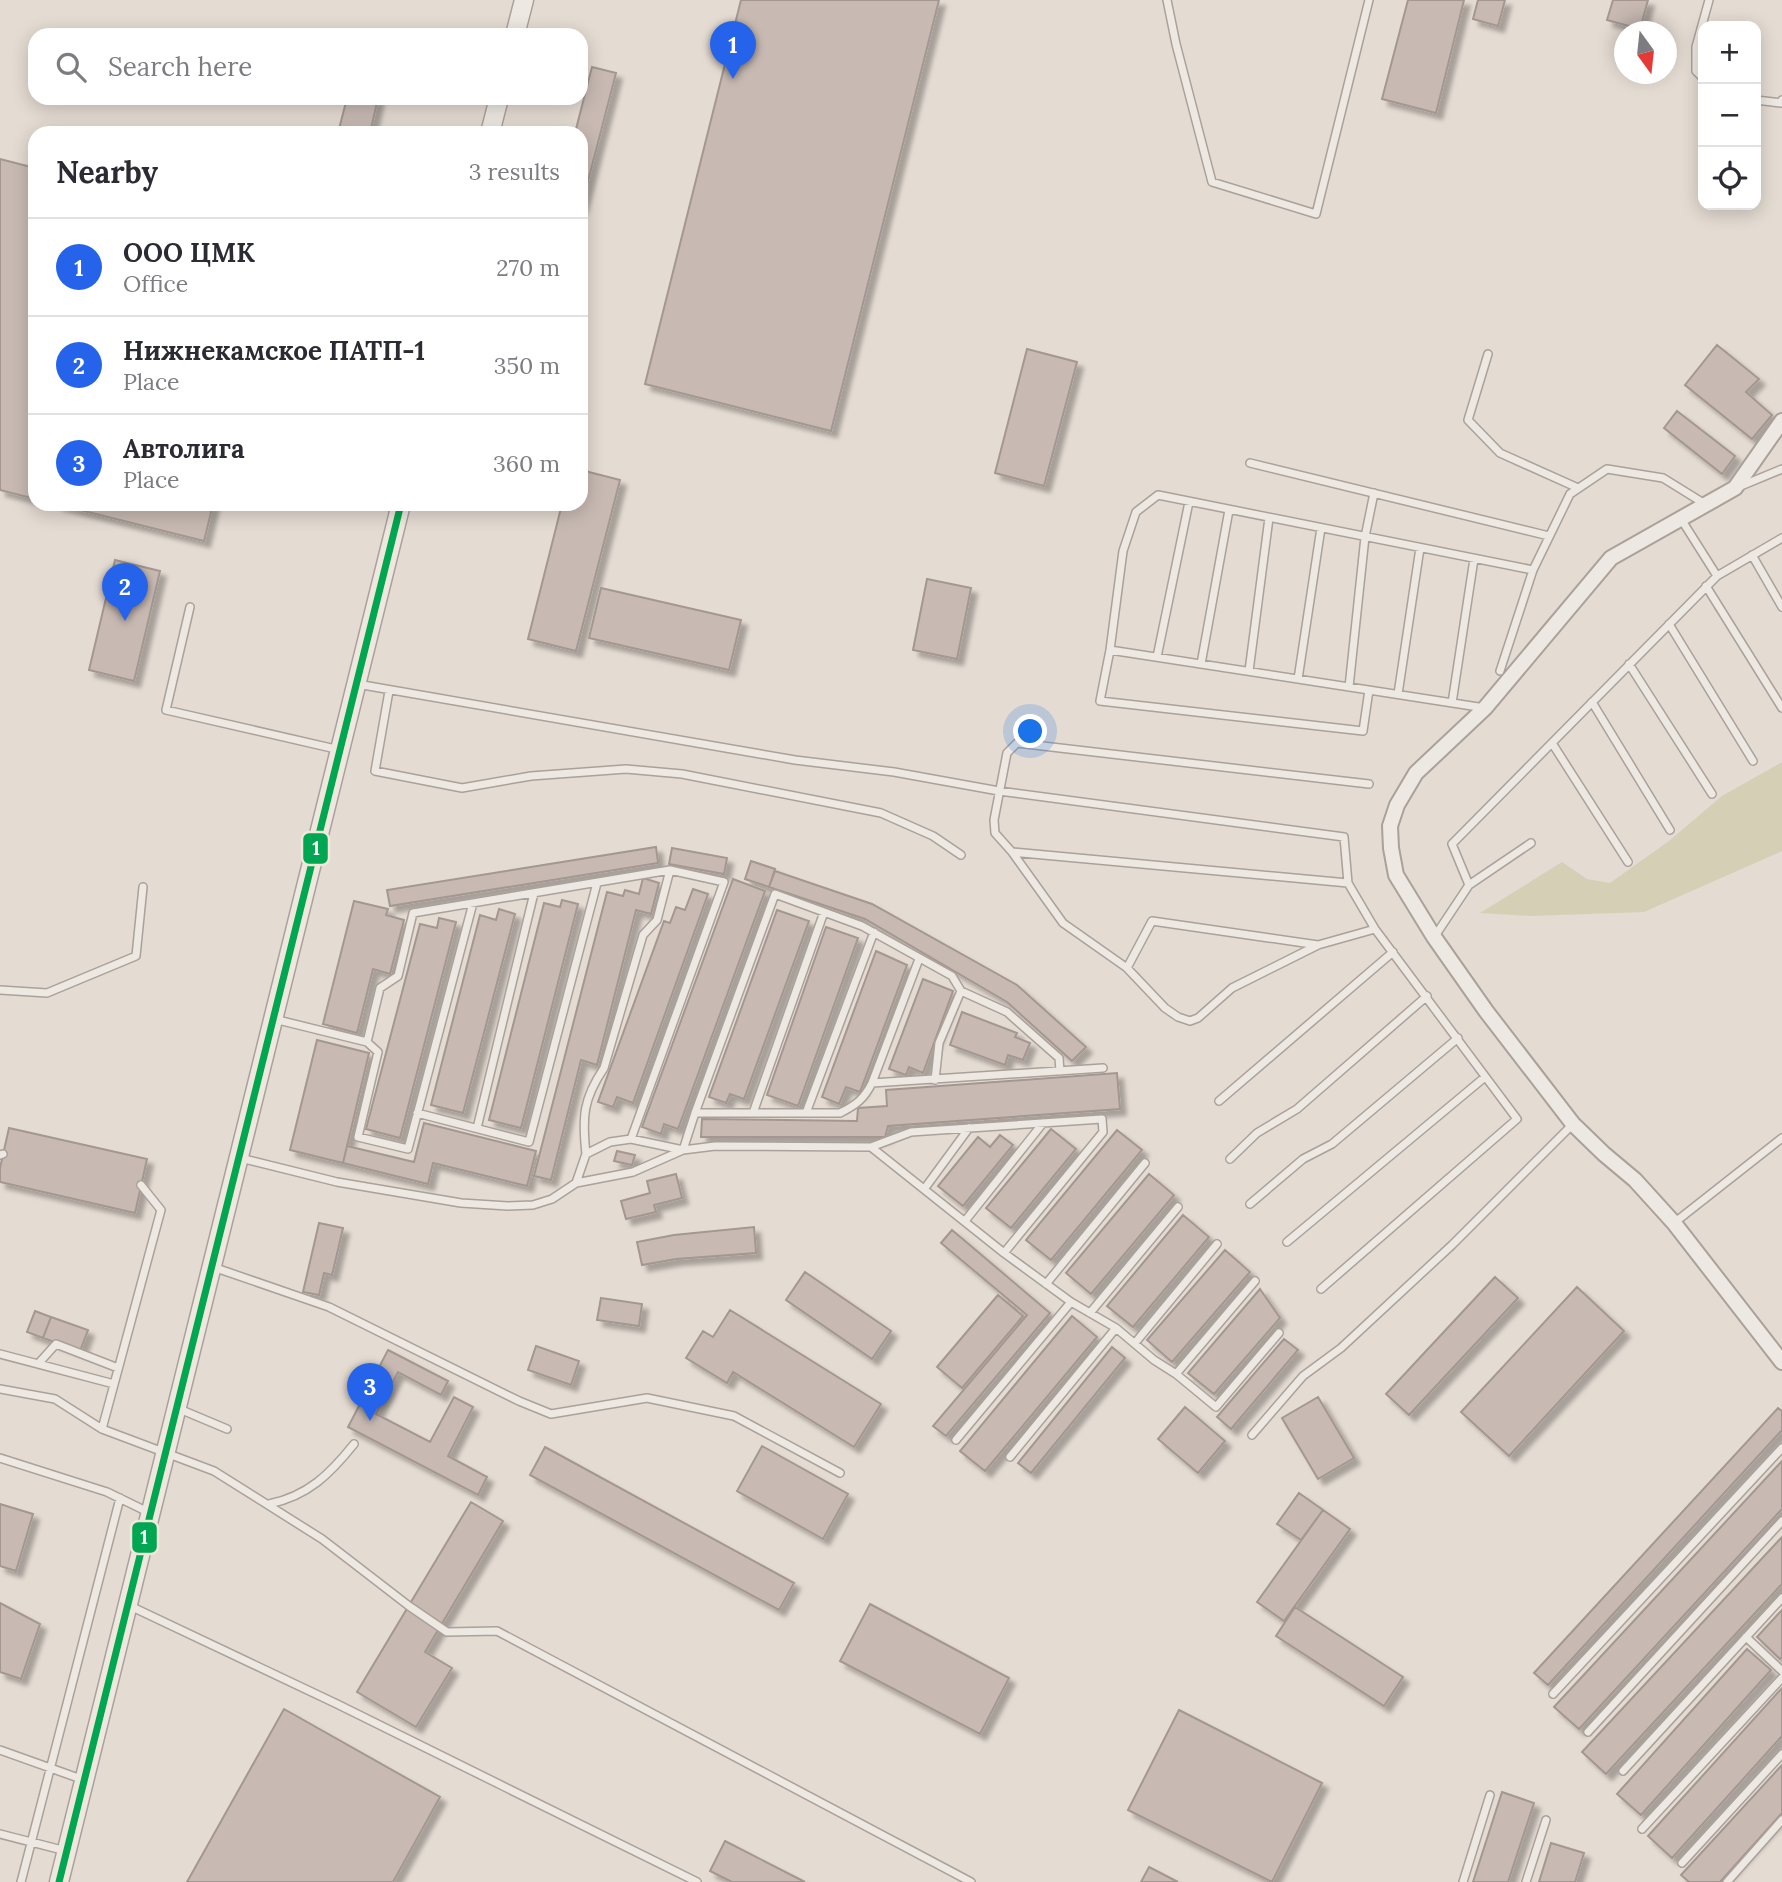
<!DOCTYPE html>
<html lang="en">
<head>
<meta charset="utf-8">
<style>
	body { margin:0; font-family:Lora,serif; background:#f2f2f3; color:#2b2b33 }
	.controls { position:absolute; right:21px; top:21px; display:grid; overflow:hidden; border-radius:14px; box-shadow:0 4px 18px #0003 }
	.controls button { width:63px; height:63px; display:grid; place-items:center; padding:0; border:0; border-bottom:2px solid #e1e1e2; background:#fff; color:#2b2b33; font:35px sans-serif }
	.compass { position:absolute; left:1614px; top:21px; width:63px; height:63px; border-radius:50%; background:#fff; box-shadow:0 4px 18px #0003; rotate:165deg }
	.you { position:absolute; left:1031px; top:732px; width:24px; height:24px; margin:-18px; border:5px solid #fff; border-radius:50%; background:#1a73e8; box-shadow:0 0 0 10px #1a73e833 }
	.badge { display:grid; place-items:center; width:46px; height:46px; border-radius:50%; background:#2563eb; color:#fff; font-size:23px; font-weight:700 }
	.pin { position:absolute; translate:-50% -58px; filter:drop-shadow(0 2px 4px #0008) }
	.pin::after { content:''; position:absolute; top:37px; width:24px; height:21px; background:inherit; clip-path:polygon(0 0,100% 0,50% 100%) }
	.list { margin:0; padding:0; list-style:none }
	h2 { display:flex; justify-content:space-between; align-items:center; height:91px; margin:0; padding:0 28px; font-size:30px }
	h2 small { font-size:23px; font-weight:400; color:#7c7c81 }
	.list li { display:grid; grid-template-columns:46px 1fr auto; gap:21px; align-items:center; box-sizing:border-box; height:98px; padding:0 28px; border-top:2px solid #e1e1e2 }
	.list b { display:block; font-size:26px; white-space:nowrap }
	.list p { margin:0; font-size:23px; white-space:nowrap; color:#7c7c81 }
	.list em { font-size:23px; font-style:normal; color:#7c7c81 }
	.icon { flex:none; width:38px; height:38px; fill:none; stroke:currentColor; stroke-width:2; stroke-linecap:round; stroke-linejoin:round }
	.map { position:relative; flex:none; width:1782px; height:1882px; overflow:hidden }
	.search { position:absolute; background:#fff; box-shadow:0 4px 18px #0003; left:28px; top:28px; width:560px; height:77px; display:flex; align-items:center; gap:18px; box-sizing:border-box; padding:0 24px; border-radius:21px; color:#7c7c81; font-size:26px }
	.panel { position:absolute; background:#fff; box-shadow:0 4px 18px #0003; left:28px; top:126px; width:560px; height:385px; border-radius:21px }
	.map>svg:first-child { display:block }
	.green { fill:#d5cfb5 }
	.building { fill:#c8bab3; stroke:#a49791; stroke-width:2; filter:url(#shadow) }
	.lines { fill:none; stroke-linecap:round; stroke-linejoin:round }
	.service-casing { stroke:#aaa19a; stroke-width:10 }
	.minor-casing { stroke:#aaa19a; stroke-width:18 }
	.tertiary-casing { stroke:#aaa19a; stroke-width:21 }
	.service { stroke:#ede8e2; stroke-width:7 }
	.minor { stroke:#ede8e2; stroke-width:14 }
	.tertiary { stroke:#ede8e2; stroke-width:18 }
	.bus-1-casing { stroke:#f3e7d9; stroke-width:12 }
	.bus-1 { stroke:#00a651; stroke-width:7 }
	.line-badge { stroke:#f3e7d9; stroke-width:2.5 }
	.badge-label { font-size:19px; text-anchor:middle; font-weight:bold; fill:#fff }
</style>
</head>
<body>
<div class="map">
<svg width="1782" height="1882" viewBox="0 0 1782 1882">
	<defs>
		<filter id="shadow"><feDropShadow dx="6" dy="6" stdDeviation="2" flood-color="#0004"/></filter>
	</defs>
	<rect width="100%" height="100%" fill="#e4dbd2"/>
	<path class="green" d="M1782,762V851L1644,912L1531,916L1480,913L1562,862L1587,879L1610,883L1669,841L1722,796Z"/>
	<path class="building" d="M741,0H939L831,431L645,384Z
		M1408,0H1464L1436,113L1382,99Z
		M1478,0H1505L1498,26L1473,19Z
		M1613,0H1648L1640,29L1607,20Z
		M592,67L616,73L581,208V133H575Z
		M347,98H378L370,133H338Z
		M0,159L35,168V499L0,490Z
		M1717,345L1759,379L1746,392L1772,415L1752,439L1685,385Z
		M1027,349L1077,362L1044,486L995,473Z
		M1677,411L1735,456L1722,474L1664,428Z
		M581,470L620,480L576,651L528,639L562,504H581Z
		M56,504H213L204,541Z
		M115,560L160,571L134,681L89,670Z
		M927,579L971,588L957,659L913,650Z
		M601,588L741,620L729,670L589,638Z
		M656,847L658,863L390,906L387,890Z
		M672,848L727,858L724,874L669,864Z
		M751,861L775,869L769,887L745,879Z
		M775,871L872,904L1017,985L1086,1047L1072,1061L1007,1002L865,919L769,887Z
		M643,878L659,883L651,914L636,910L597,1065L581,1060L551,1180L534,1176L607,892L623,896L625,890L639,894Z
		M733,879L765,891L678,1129L664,1124L661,1134L642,1127Z
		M693,889L708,894L633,1103L617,1097L613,1107L598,1102L664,921L670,923L676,907L685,910Z
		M562,900L578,904L521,1128L489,1120L544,903L560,907Z
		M354,901L388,909L386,915L404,920L390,974L373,969L357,1033L323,1024Z
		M499,909L515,914L463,1113L431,1105L480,915L496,920Z
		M777,910L809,921L744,1099L730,1094L726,1103L709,1097Z
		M439,918L456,922L400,1138L366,1129L420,924L437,928Z
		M826,927L858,938L798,1106L767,1095Z
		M876,951L907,965L860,1092L846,1087L839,1104L822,1097Z
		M923,979L953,991L923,1073L909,1067L906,1075L889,1069Z
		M962,1012L1017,1033L1015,1037L1030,1043L1023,1060L1008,1055L1005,1065L950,1045Z
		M317,1040L369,1053L343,1163L290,1150Z
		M1117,1073L1120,1109L888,1126L885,1137H701L702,1119L857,1121L858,1108L887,1106L886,1090Z
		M424,1123L536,1151L527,1186L433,1163L428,1184L343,1163L347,1146L414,1162Z
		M9,1128L147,1159L135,1213L0,1182V1168Z
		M1051,1129L1076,1149L1011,1228L986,1208Z
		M1117,1130L1142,1150L1051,1260L1026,1240Z
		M1000,1135L1013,1145L963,1206L938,1186L978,1137L990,1147Z
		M617,1151L635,1155L632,1165L614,1161Z
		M676,1174L682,1198L654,1205L656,1212L626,1219L621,1201L650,1193L647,1181Z
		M1149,1174L1174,1195L1091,1294L1066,1273Z
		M1183,1215L1209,1237L1133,1327L1107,1306Z
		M319,1223L343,1228L332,1275L324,1273L319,1295L303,1292Z
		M754,1227L756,1253L676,1259L642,1265L637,1242L674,1235Z
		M952,1230L1050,1313L946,1436L933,1426L1027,1315L941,1243Z
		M1225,1250L1250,1272L1172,1362L1147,1340Z
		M805,1272L891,1331L872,1359L786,1300Z
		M1495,1277L1518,1298L1409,1415L1386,1394Z
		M1577,1287L1624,1331L1509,1456L1461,1412Z
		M1260,1289L1280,1318L1214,1394L1188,1373Z
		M998,1295L1023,1316L962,1388L937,1367Z
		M601,1298L642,1304L639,1326L597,1320Z
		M730,1310L881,1404L854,1447L733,1372L727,1383L686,1358L703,1331L713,1337Z
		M35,1311L51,1317L43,1338L27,1332Z
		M1072,1316L1097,1337L985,1471L960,1451Z
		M51,1317L88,1330L80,1351L43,1338Z
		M1284,1339L1298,1350L1231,1429L1217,1417Z
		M536,1346L579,1361L571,1385L528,1370Z
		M1112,1347L1125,1358L1031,1473L1018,1463Z
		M388,1350L448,1381L441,1395L398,1372L376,1414L430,1442L454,1397L473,1407L448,1456L487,1477L478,1495L348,1427Z
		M1318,1397L1354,1458L1318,1479L1282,1418Z
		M1185,1407L1225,1441L1198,1473L1158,1439Z
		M1778,1408L1782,1411V1430L1548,1685L1534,1673Z
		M762,1446L848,1494L823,1539L737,1491Z
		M545,1447L794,1583L779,1610L530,1475Z
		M1782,1461V1509L1579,1729L1554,1707Z
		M1299,1493L1323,1510L1301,1540L1277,1524Z
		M471,1502L503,1521L425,1652L452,1668L416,1727L357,1692Z
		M0,1504L33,1514L16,1571L0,1566Z
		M1323,1510L1350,1529L1284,1621L1257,1602Z
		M1782,1537V1584L1606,1774L1582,1752Z
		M0,1603L40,1624L21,1679L0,1672Z
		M870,1604L1009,1678L980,1734L840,1661Z
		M1295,1607L1403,1677L1384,1706L1276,1636Z
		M1782,1610V1657L1780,1659L1757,1637Z
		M1747,1649L1771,1670L1641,1815L1617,1794Z
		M1782,1688V1736L1672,1858L1648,1836Z
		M284,1709L440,1797L393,1882H187Z
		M1179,1710L1322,1783L1272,1882L1128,1810Z
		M1782,1765V1813L1720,1882H1689L1681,1875Z
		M1502,1792L1534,1803L1508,1882H1473Z
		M725,1841L805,1882H732L710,1871Z
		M1551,1843L1584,1853L1575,1882H1539Z
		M1149,1867L1178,1882H1141Z"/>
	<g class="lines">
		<defs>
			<path id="service" d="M1167,0L1176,44L1212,182L1316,214L1369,0
				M1703,78L1696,71V47L1709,0
				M1756,100L1781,103L1782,100
				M1488,354L1468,420L1500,453L1578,488
				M1250,463L1549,536
				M1741,486L1782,469
				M1681,519L1717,576L1782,538
				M1752,555L1782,607
				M1706,586L1782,708
				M190,607L166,710L340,750
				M1669,624L1753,761
				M1110,650L1100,701L1363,731L1369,690
				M1157,657L1189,502
				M1201,664L1229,510
				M1629,664L1712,794
				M1249,671L1269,518
				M1500,671L1533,570
				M1298,679L1321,528
				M357,684L795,760L894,772L999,791L1344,837L1348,883L1375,929L1517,1119L1321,1289
				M1349,687L1365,537L1374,493
				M389,691L375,771L462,788L531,776L626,769L682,774L881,813L933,836L961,855
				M1398,694L1420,548
				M1592,702L1670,830
				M1452,703L1474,559
				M1485,708L1110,650L1123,551L1136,512L1158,495L1533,570L1570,494L1607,469L1663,478L1705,504
				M1552,743L1628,862
				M1012,852L1063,923L1127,968L1165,1008L1178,1017L1190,1021L1198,1018L1232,988L1318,945L1375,929
				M1348,883L1012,852L995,833L994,820L1007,753L1017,743L1369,784
				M1469,885L1531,843
				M473,903L408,1149L358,1137L378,1052L367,1042L380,988L398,976L413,913L670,870L724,882L631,1139
				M1435,936L1469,885L1452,844L1717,576
				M1127,968L1152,921L1318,945
				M0,990L47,993L136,956L143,887
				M274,1019L367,1042
				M935,1080L939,1043L961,991
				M872,1083L919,959
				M1219,1101L1393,952
				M417,1113L529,1142L597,883
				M695,1113L775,894L862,926L952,976L961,991L1007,1012L1059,1058L1060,1071
				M753,1113L824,912
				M806,1113L874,932
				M477,1128L534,893
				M871,1147L911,1132L1102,1119L1103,1132L1004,1253
				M586,1154C582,1117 583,1099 604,1068L643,935L657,920L670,870
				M0,1155L3,1154
				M240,1158L337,1182L461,1203L508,1206L533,1205L552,1199L576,1183L633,1172L683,1150L695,1113H840C856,1105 864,1099 872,1083L1103,1068
				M1230,1159L1257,1133L1297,1109L1427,996
				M576,1183L586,1154L610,1142L631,1139L683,1150L715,1146L871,1147L1004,1253L1071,1302L1116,1328L1154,1360L1176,1374L1216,1407L1279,1333
				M925,1188L969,1128
				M1250,1204L1303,1159L1332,1144L1458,1038
				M965,1221L1043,1123
				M1674,1223L1782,1138
				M1287,1242L1485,1077
				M213,1267L329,1307L519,1401L551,1414L647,1398L734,1416L840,1473
				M1046,1284L1145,1163
				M1090,1313L1178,1207
				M1135,1343L1217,1244
				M0,1354L114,1384
				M38,1364L56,1344L118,1368
				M1176,1374L1255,1281
				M0,1389L55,1399L102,1429L214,1471L322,1539L409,1606L447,1632L497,1631L971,1882
				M177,1408L227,1429
				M102,1429L161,1210L141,1185
				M1252,1435L1303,1376L1341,1348L1452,1245L1573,1124
				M956,1440L1071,1302
				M1010,1457L1116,1328
				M0,1458L107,1492L150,1513
				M269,1504C308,1496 330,1474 354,1444
				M128,1605L337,1704L697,1882
				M1746,1637L1782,1671
				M1553,1694L1782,1448
				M1588,1732L1782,1521
				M0,1750L84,1780
				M1623,1771L1782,1598
				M1642,1829L1782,1678
				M0,1834L66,1851
				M1682,1863L1782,1754
				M21,1882L120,1498
				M1463,1882L1490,1795
				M1526,1882L1546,1820
				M1727,1882L1782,1820"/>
			<path id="minor" d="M1782,421L1735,488L1611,558L1485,708L1416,773L1397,805L1390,826L1391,848L1396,875L1434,937L1486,1011L1573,1124L1604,1154L1635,1180L1674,1223L1782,1362"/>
			<path id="tertiary" d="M515,35L524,0
				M490,133L499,98
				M59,1882L401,504"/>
		</defs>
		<use href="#service" class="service-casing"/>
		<use href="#minor" class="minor-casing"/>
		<use href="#tertiary" class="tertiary-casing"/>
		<use href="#service" class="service"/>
		<use href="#minor" class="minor"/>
		<use href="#tertiary" class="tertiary"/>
		<defs>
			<path id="bus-1" d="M59,1882L401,504"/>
		</defs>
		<use href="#bus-1" class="bus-1-casing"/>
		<use href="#bus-1" class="bus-1"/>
	</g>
	<g class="line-badge">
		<rect x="302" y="832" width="27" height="33" rx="7" fill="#00a651"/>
		<rect x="131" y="1521" width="27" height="33" rx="7" fill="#00a651"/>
	</g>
	<g class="badge-label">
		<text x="316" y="855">1</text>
		<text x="144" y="1544">1</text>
	</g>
</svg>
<div class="controls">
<button>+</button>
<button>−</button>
<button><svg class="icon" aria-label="locate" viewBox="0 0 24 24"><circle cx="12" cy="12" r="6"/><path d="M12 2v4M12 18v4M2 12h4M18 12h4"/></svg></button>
</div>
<svg class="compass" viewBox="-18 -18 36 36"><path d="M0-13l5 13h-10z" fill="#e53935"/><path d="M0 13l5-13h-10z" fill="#7c7c81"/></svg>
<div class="you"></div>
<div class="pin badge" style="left:733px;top:79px">1</div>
<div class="pin badge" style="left:125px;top:621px">2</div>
<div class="pin badge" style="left:370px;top:1421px">3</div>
<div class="search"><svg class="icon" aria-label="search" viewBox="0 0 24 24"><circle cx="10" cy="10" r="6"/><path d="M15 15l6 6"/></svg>Search here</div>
<section class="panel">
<h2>Nearby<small>3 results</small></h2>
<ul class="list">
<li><span class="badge">1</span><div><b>ООО ЦМК</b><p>Office</p></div><em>270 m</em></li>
<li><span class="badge">2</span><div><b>Нижнекамское ПАТП-1</b><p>Place</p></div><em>350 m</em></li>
<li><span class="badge">3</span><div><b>Автолига</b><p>Place</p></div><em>360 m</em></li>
</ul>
</section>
</div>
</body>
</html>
